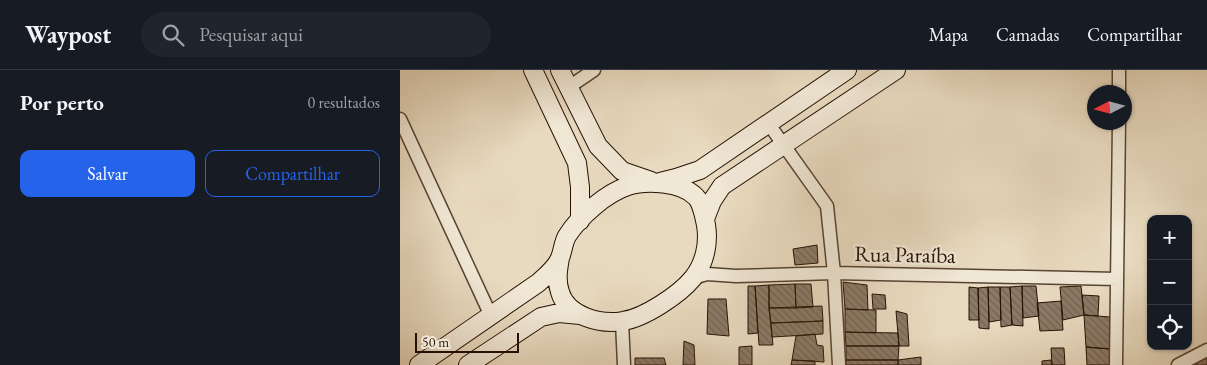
<!DOCTYPE html>
<html lang="pt">
<head>
<meta charset="utf-8">
<style>
	body { margin:0; font-family:"EB Garamond",serif; background:#20242c; color:#f1f3f6 }
	.controls { position:absolute; right:15px; bottom:15px; display:grid; overflow:hidden; border-radius:10px; box-shadow:0 1px 4px #0004 }
	.controls button { width:45px; height:45px; display:grid; place-items:center; padding:0; border:0; border-bottom:1px solid #363941; background:#171b24; color:#f1f3f6; font:25px sans-serif }
	.compass { position:absolute; left:687px; top:15px; width:45px; height:45px; border-radius:50%; background:#171b24; box-shadow:0 1px 4px #0004; rotate:264deg }
	.scale { position:absolute; left:15px; bottom:12px; width:104px; box-sizing:border-box; padding-left:5px; border:2px solid #271106; border-top:0; font-size:14px; line-height:18px; white-space:nowrap; color:#271106; -webkit-text-stroke:4px #f0e7d5; paint-order:stroke }
	.list { margin:0; padding:0; list-style:none }
	h2 { display:flex; justify-content:space-between; align-items:center; height:65px; margin:0; padding:0 20px; font-size:21px }
	h2 small { font-size:16px; font-weight:400; color:#9ea1a6 }
	.actions { display:flex; gap:10px; padding:15px 20px }
	.actions a { flex:1; padding:11px 0; border:1px solid #2563eb; border-radius:10px; text-align:center; font-size:18px; color:#2563eb }
	.actions .main { background:#2563eb; color:#fff }
	.icon { flex:none; width:28px; height:28px; fill:none; stroke:currentColor; stroke-width:2; stroke-linecap:round; stroke-linejoin:round }
	.map { position:relative; flex:none; width:807px; height:295px; overflow:hidden }
	header { display:flex; align-items:center; gap:30px; box-sizing:border-box; height:70px; padding:0 25px; background:#171b24; border-bottom:1px solid #363941 }
	header strong { font-size:24px }
	nav { display:flex; gap:28px; margin-inline-start:auto; font-size:18px }
	.search { width:350px; height:45px; background:#20242c; display:flex; align-items:center; gap:12px; box-sizing:border-box; padding:0 18px; border-radius:28px; color:#9ea1a6; font-size:19px }
	main { display:flex }
	aside { flex:1; background:#171b24 }
	.map>svg:first-child { display:block }
	.building { fill:url(#building-back-hatch); stroke:#271106 }
	.lines { fill:none; stroke-linecap:round; stroke-linejoin:round }
	.street-casing { stroke:#574334; stroke-width:15 }
	.secondary-casing { stroke:#271106; stroke-width:20 }
	.street { stroke:#f0e7d5; stroke-width:12 }
	.secondary { stroke:#f0e7d5; stroke-width:18 }
	.labels { text-anchor:middle; stroke-width:5; stroke-linejoin:round; paint-order:stroke }
	.street-label { font-size:22px; fill:#271106; stroke:#f0e7d5 }
</style>
</head>
<body>
<header>
<strong>Waypost</strong>
<div class="search"><svg class="icon" aria-label="search" viewBox="0 0 24 24"><circle cx="10" cy="10" r="6"/><path d="M15 15l6 6"/></svg>Pesquisar aqui</div>
<nav><a>Mapa</a><a>Camadas</a><a>Compartilhar</a></nav>
</header>
<main>
<aside>
<h2>Por perto<small>0 resultados</small></h2>
<ul class="list">
</ul>
<div class="actions"><a class="main">Salvar</a><a>Compartilhar</a></div>
</aside>
<div class="map">
<svg width="807" height="295" viewBox="0 0 807 295">
	<defs>
		<pattern id="building-back-hatch" width="6" height="6" patternUnits="userSpaceOnUse" patternTransform="scale(1.25)"><rect width="6" height="6" fill="#8b7a66"/><path d="M-1 5l2 2M0 0l6 6M5-1l2 2" fill="none" stroke="#726352"/></pattern>
	</defs>
	<rect width="100%" height="100%" fill="#e8dabf"/>
	<filter id="stains"><feTurbulence type="fractalNoise" baseFrequency=".004" numOctaves="4"/><feColorMatrix values="0 0 0 0 .2 0 0 0 0 .09 0 0 0 0 .02 0 0 0 .5 -.17"/></filter>
	<radialGradient id="worn" r=".72"><stop offset=".6" stop-color="#630" stop-opacity="0"/><stop offset="1" stop-color="#630" stop-opacity=".3"/></radialGradient>
	<path class="building" d="M417,175L418,193L395,195L393,179Z
		M443,212L467,215L468,240L445,239Z
		M395,214L396,238H369V215Z
		M395,214H411L413,237L396,238Z
		M369,215V238L373,275H359L355,216Z
		M348,216H355L358,263L348,264Z
		M622,216H636L639,246L623,248Z
		M622,216L623,256L612,255L610,217Z
		M681,216L684,245L663,250L660,217Z
		M569,217L578,218L579,250H569Z
		M588,217H600L601,250L589,252Z
		M588,217L589,252V259L579,258L578,218Z
		M600,217H610L612,255L601,257Z
		M472,224L485,225L486,239H473Z
		M682,225L699,226L698,246L684,245Z
		M308,229H326L329,266L307,264Z
		M661,231L663,260L640,261L637,233Z
		M422,236L423,251L371,253L369,238Z
		M445,239L476,240V263L445,262Z
		M496,241L507,244L509,276H499Z
		M684,245L710,247V279L686,277Z
		M423,251V264L372,267L371,253Z
		M445,262L498,263L499,276H446Z
		M415,264L417,275L423,276L424,292L392,290L396,266Z
		M284,271L294,275L295,295H283Z
		M352,276V295H339V277Z
		M446,276H499L498,290H446Z
		M686,277L710,279V295H687Z
		M651,278H664L665,295H652Z
		M521,287V295H498V290Z
		M235,288H264L266,295H235Z
		M807,288V295H793Z
		M392,290L415,291V295H391Z
		M446,290H498V295H446Z
		M651,290L652,295H642V291Z"/>
	<g class="lines">
		<defs>
			<path id="street" d="M169,17L194,0
				M719,22V0
				M0,49L91,246
				M368,53L427,136L434,203L439,295
				M293,208L307,204L336,206L434,203L717,209
				M222,252L224,295
				M716,295L719,52
				M778,295L807,280"/>
			<path id="secondary" d="M133,0L177,93L180,117V151
				M160,0L198,76L222,101L251,111
				M260,112L276,108L300,100L447,0
				M305,149L312,131L322,116L496,0
				M19,295L138,213C146,206 156,198 160,188C163,181 163,173 167,166C179,147 206,123 228,116C246,110 282,112 296,127C302,133 304,146 306,155C309,173 305,193 293,208C279,225 244,248 223,251C200,255 167,246 160,222C156,210 158,199 160,188
				M68,295L141,247L159,243L180,245"/>
		</defs>
		<use href="#street" class="street-casing"/>
		<use href="#secondary" class="secondary-casing"/>
		<use href="#street" class="street"/>
		<use href="#secondary" class="secondary"/>
	</g>
	<g class="labels">
		<g class="street-label">
			<text transform="translate(505 184) rotate(1)" y="8">Rua Paraíba</text>
		</g>
	</g>
	<rect width="100%" height="100%" filter="url(#stains)"/>
	<rect width="100%" height="100%" fill="url(#worn)"/>
</svg>
<div class="controls">
<button>+</button>
<button>−</button>
<button><svg class="icon" aria-label="locate" viewBox="0 0 24 24"><circle cx="12" cy="12" r="6"/><path d="M12 2v4M12 18v4M2 12h4M18 12h4"/></svg></button>
</div>
<svg class="compass" viewBox="-18 -18 36 36"><path d="M0-13l5 13h-10z" fill="#e53935"/><path d="M0 13l5-13h-10z" fill="#9ea1a6"/></svg>
<div class="scale">50 m</div>
</div>
</main>
</body>
</html>
